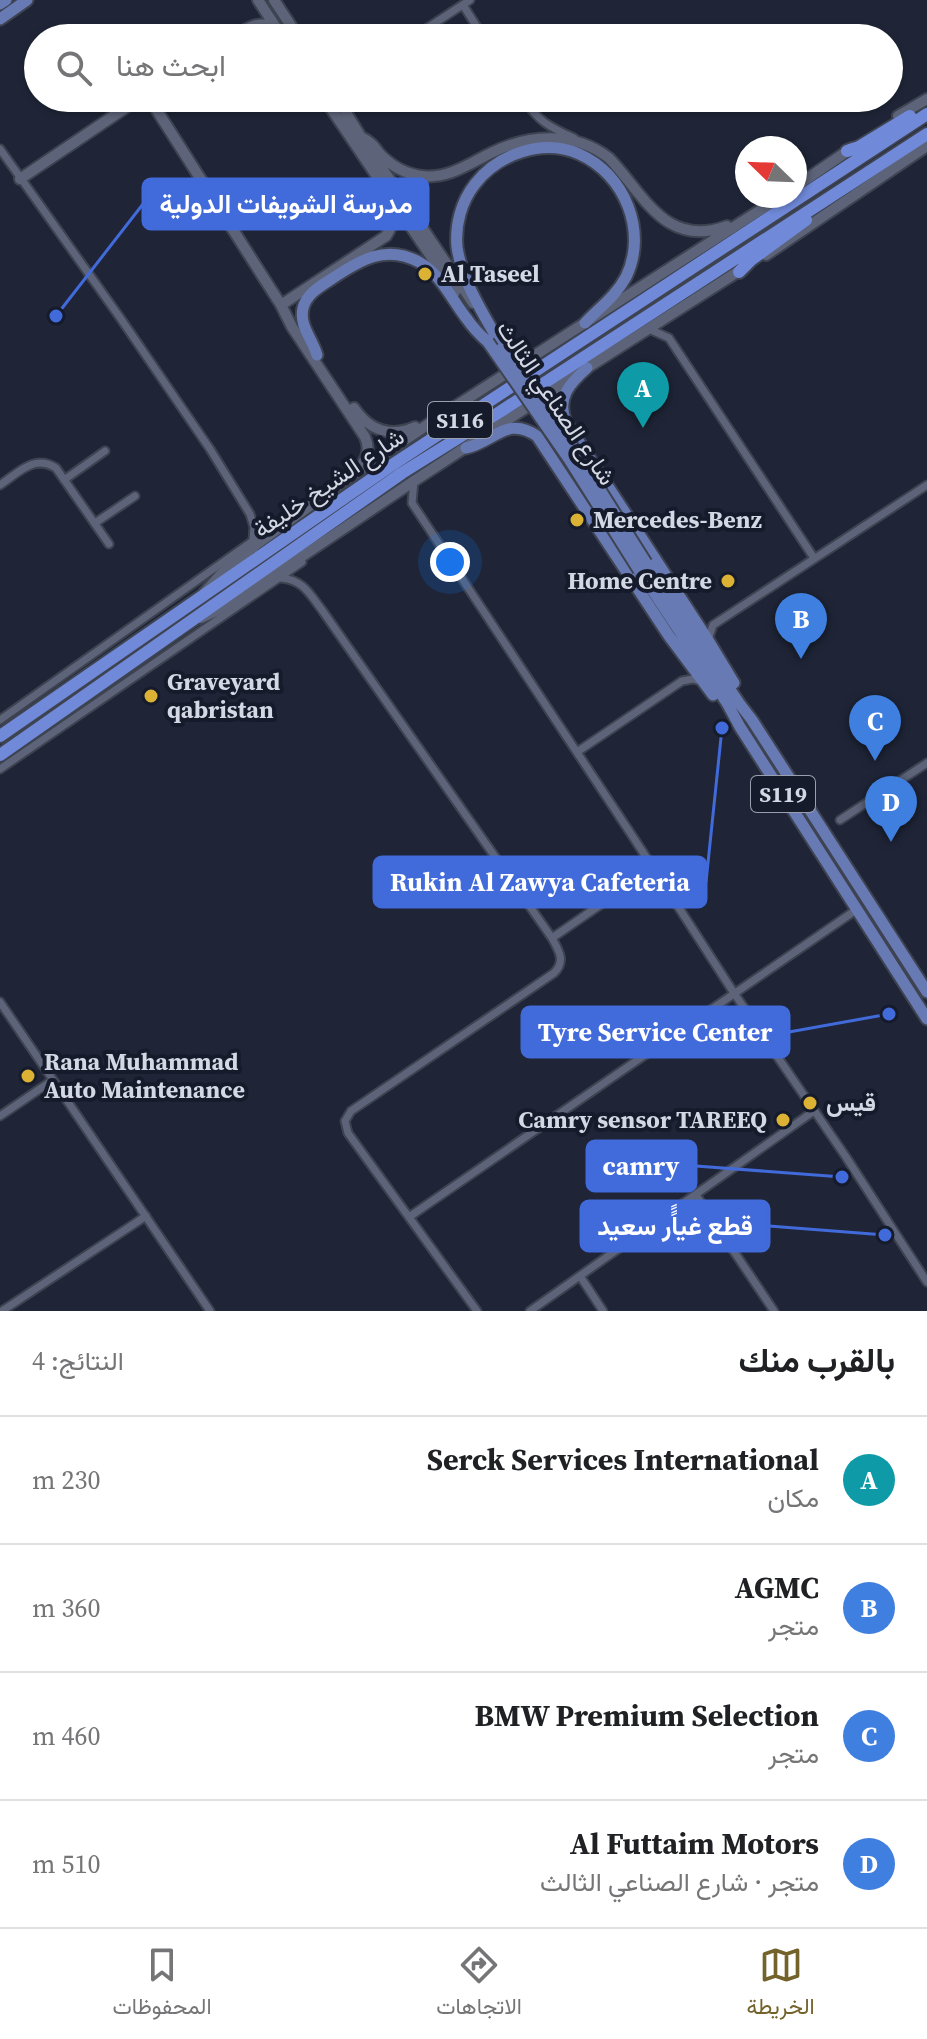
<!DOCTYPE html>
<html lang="ar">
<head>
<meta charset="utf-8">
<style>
	body { margin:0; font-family:"Source Serif 4",Vazirmatn,serif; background:#f6f6f6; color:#202124; direction:rtl }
	.compass { position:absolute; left:735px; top:136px; width:72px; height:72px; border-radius:50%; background:#fff; box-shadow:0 2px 6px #0004; rotate:293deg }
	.you { position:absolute; left:450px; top:562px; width:28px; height:28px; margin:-20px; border:6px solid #fff; border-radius:50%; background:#1a73e8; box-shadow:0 0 0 12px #1a73e833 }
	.badge { display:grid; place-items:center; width:52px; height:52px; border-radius:50%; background:#74622b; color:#fff; font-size:26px; font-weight:700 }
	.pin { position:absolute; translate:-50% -66px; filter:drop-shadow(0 2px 4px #0008) }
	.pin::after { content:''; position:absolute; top:42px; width:28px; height:24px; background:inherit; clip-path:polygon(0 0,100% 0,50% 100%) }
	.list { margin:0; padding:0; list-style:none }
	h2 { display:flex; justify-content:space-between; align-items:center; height:104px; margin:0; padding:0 32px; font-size:34px }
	h2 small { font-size:26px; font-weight:400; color:#757577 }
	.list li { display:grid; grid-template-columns:52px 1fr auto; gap:24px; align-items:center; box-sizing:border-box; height:128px; padding:0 32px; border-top:2px solid #e0e0e0 }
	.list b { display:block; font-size:30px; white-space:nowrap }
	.list p { margin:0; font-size:26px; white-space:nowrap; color:#757577 }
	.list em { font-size:26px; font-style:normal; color:#757577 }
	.icon { flex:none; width:44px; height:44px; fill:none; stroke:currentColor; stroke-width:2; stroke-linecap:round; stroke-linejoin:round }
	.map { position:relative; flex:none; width:927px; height:1311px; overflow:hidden; direction:ltr }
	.search { position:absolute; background:#fff; box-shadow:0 2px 6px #0004; left:24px; right:24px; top:24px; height:88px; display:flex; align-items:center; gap:20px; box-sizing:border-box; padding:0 28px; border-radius:44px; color:#757577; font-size:30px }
	.sheet { height:616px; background:#fff }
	nav { display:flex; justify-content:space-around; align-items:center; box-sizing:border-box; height:112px; border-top:2px solid #e0e0e0; background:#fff; font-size:22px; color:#757577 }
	nav a { display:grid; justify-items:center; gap:4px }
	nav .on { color:#74622b }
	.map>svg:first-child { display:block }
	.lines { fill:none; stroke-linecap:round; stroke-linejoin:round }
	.street-casing { stroke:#3e4351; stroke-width:11 }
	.secondary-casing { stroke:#3e4351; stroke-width:14 }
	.primary-casing { stroke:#3e4351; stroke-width:15 }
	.highway-casing { stroke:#3e4351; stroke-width:16 }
	.street { stroke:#5d6479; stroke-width:7 }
	.secondary { stroke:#5d6479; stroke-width:10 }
	.primary { stroke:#687ab3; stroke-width:11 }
	.highway { stroke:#7089d9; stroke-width:12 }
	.primary-bridge-casing { stroke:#3e4351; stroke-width:15; stroke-linecap:butt }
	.primary-bridge { stroke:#687ab3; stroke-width:11 }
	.poi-dot { fill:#dbb233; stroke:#161b2c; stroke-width:3 }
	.labels { text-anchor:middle; stroke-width:8; stroke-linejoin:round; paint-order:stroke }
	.shield { fill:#161b2c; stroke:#9a9fad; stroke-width:2 }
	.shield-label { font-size:22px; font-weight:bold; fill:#d3d8e4 }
	.poi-label { font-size:24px; font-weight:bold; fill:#d3d8e4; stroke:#161b2c; text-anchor:start }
	.street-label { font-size:24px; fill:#d3d8e4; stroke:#161b2c }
	.leader { fill:none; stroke:#416ada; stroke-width:3 }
	.callout-dot { fill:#416ada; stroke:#161b2c; stroke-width:3 }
	.callout { fill:#416ada; stroke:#416ada; stroke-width:3 }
	.callout-label { font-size:26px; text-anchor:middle; font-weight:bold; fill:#fff }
</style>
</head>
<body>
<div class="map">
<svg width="927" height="1311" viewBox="0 0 927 1311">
	<rect width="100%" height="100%" fill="#1f2537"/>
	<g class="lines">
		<defs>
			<path id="street" d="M463,5L484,38
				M412,38L470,0
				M523,98C538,121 549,127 574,138
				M0,149L121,319L210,449L250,514L254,527L253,540
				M649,329L669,338L814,558
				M64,480L105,451
				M414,481L412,503L635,840L734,993L846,1157L927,1282
				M0,485C18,473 34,454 56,468L109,544
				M95,523L135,496
				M281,578C303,580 309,593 322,610L552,938C559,951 566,961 554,973L351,1111L345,1121L348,1133L477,1311
				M708,640L713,625L927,485
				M0,720L288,516
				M577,752L682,681L693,679L701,681
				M0,769L302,562
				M840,820L927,763
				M552,938L654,868
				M0,1002L210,1311
				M0,1116L53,1080
				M696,1195L774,1311
				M409,1217L856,910
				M580,1276L603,1311
				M2,1311L146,1216
				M530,1311L814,1111"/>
			<path id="secondary" d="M258,0L283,38
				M274,0L299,38
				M232,38C247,28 258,20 276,27
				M149,98L281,305L292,327L365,437C370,448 368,457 361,466
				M324,98L455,292
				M337,98L361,137L473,303
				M898,116L927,99
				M361,137C370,141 374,146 379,153C391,166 405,174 422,176C448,179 469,164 491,153C529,134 574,131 609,158C644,194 665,249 727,226
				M20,179L140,98
				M795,187L852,148
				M766,255L927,146
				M281,305L386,236C398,219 389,207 380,192
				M354,408C369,430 390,438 415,427
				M204,593L221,574L257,544L354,474L442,415L782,196
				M201,618L216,611L289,565L414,481L587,368L742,269"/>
			<path id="primary" d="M0,4L6,0
				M0,19L27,0
				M502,348C486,317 462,283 457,247C455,225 461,202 475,184C498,154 543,138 579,154C625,174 648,232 626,277C616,296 599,308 585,323
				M317,355C312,338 299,326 303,308C307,293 321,286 333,278C360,260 386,244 419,262C441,274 452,300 467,319C473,328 480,335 488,342
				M587,368C570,383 556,398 566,422L708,640L734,683
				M466,448C494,442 507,415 537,436L669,636L713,695
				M646,563L739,703L752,720L927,992
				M639,570L727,703L740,727L927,1019"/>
			<path id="highway" d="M847,151L859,147L910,116
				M739,272L751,260L806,220
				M0,736L389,467L927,114
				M0,755L402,473L495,415L927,134"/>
		</defs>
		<use href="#street" class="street-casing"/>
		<use href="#secondary" class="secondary-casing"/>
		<use href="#primary" class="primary-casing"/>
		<use href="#highway" class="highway-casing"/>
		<use href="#street" class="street"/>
		<use href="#secondary" class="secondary"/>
		<use href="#primary" class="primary"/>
		<use href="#highway" class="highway"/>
		<defs>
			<path id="primary-bridge" d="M488,342L569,459L639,570
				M502,348L576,452L646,563"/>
		</defs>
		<use href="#primary-bridge" class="primary-bridge-casing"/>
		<use href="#primary-bridge" class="primary-bridge"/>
	</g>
	<g class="poi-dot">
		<circle cx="425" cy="274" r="8"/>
		<circle cx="577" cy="520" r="8"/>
		<circle cx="728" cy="581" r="8"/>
		<circle cx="151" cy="696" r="8"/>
		<circle cx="28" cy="1076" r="8"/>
		<circle cx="810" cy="1103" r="8"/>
		<circle cx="783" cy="1120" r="8"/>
	</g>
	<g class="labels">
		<g class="shield">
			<rect x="428" y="402" width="64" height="36" rx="6"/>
			<rect x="751" y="776" width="64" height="36" rx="6"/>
		</g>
		<g class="shield-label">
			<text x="460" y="428">S116</text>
			<text x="783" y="802">S119</text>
		</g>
		<g class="poi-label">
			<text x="441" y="282">Al Taseel</text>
			<text x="593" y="528">Mercedes-Benz</text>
			<text x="712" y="589" text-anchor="end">Home Centre</text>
			<text x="167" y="690">Graveyard<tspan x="167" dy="28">qabristan</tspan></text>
			<text x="44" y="1070">Rana Muhammad<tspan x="44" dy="28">Auto Maintenance</tspan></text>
			<text x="826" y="1111">قيس</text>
			<text x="767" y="1128" text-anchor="end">Camry sensor TAREEQ</text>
		</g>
		<g class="street-label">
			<text transform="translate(556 403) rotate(56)" y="8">شارع الصناعي الثالث</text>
			<text transform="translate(329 483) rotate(-34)" y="8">شارع الشيخ خليفة</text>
		</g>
	</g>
	<path class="leader" d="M56 316L143 204M722 728L706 882M889 1014L789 1032M842 1177L696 1166M885 1235L769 1226"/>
	<g class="callout-dot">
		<circle cx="56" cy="316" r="8"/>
		<circle cx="722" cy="728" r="8"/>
		<circle cx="889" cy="1014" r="8"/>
		<circle cx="842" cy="1177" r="8"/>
		<circle cx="885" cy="1235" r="8"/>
	</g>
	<g class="callout">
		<rect x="143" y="179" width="285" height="50" rx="8"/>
		<rect x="374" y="857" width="332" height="50" rx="8"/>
		<rect x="522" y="1007" width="267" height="50" rx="8"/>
		<rect x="587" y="1141" width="109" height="50" rx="8"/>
		<rect x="581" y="1201" width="188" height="50" rx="8"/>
	</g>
	<g class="callout-label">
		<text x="286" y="213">مدرسة الشويفات الدولية</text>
		<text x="540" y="891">Rukin Al Zawya Cafeteria</text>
		<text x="655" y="1041">Tyre Service Center</text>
		<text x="641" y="1175">camry</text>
		<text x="675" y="1235">قطع غياًًر سعيد</text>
	</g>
</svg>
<svg class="compass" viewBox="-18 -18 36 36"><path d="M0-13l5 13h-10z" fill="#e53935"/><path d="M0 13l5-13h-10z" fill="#757577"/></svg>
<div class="you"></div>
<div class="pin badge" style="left:643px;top:428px;background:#0f9aa8">A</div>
<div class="pin badge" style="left:801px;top:659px;background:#3f7fe0">B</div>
<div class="pin badge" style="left:875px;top:761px;background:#3f7fe0">C</div>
<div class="pin badge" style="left:891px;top:842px;background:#3f7fe0">D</div>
<div class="search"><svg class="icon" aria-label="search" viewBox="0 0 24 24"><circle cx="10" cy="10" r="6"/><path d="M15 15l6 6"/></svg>ابحث هنا</div>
</div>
<section class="sheet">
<h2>بالقرب منك<small>النتائج: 4</small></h2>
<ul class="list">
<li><span class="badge" style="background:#0f9aa8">A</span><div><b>Serck Services International</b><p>مكان</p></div><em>230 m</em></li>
<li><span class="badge" style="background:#3f7fe0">B</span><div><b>AGMC</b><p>متجر</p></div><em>360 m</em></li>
<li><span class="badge" style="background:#3f7fe0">C</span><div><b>BMW Premium Selection</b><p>متجر</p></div><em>460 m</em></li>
<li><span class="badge" style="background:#3f7fe0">D</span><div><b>Al Futtaim Motors</b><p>متجر · شارع الصناعي الثالث</p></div><em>510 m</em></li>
</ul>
</section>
<nav>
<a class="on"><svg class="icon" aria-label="map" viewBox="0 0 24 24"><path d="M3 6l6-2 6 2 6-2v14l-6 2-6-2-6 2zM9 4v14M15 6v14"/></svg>الخريطة</a>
<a><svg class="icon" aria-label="directions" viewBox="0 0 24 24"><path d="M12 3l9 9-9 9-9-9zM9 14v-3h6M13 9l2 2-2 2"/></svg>الاتجاهات</a>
<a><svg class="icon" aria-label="saved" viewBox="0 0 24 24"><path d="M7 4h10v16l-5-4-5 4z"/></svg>المحفوظات</a>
</nav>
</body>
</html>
